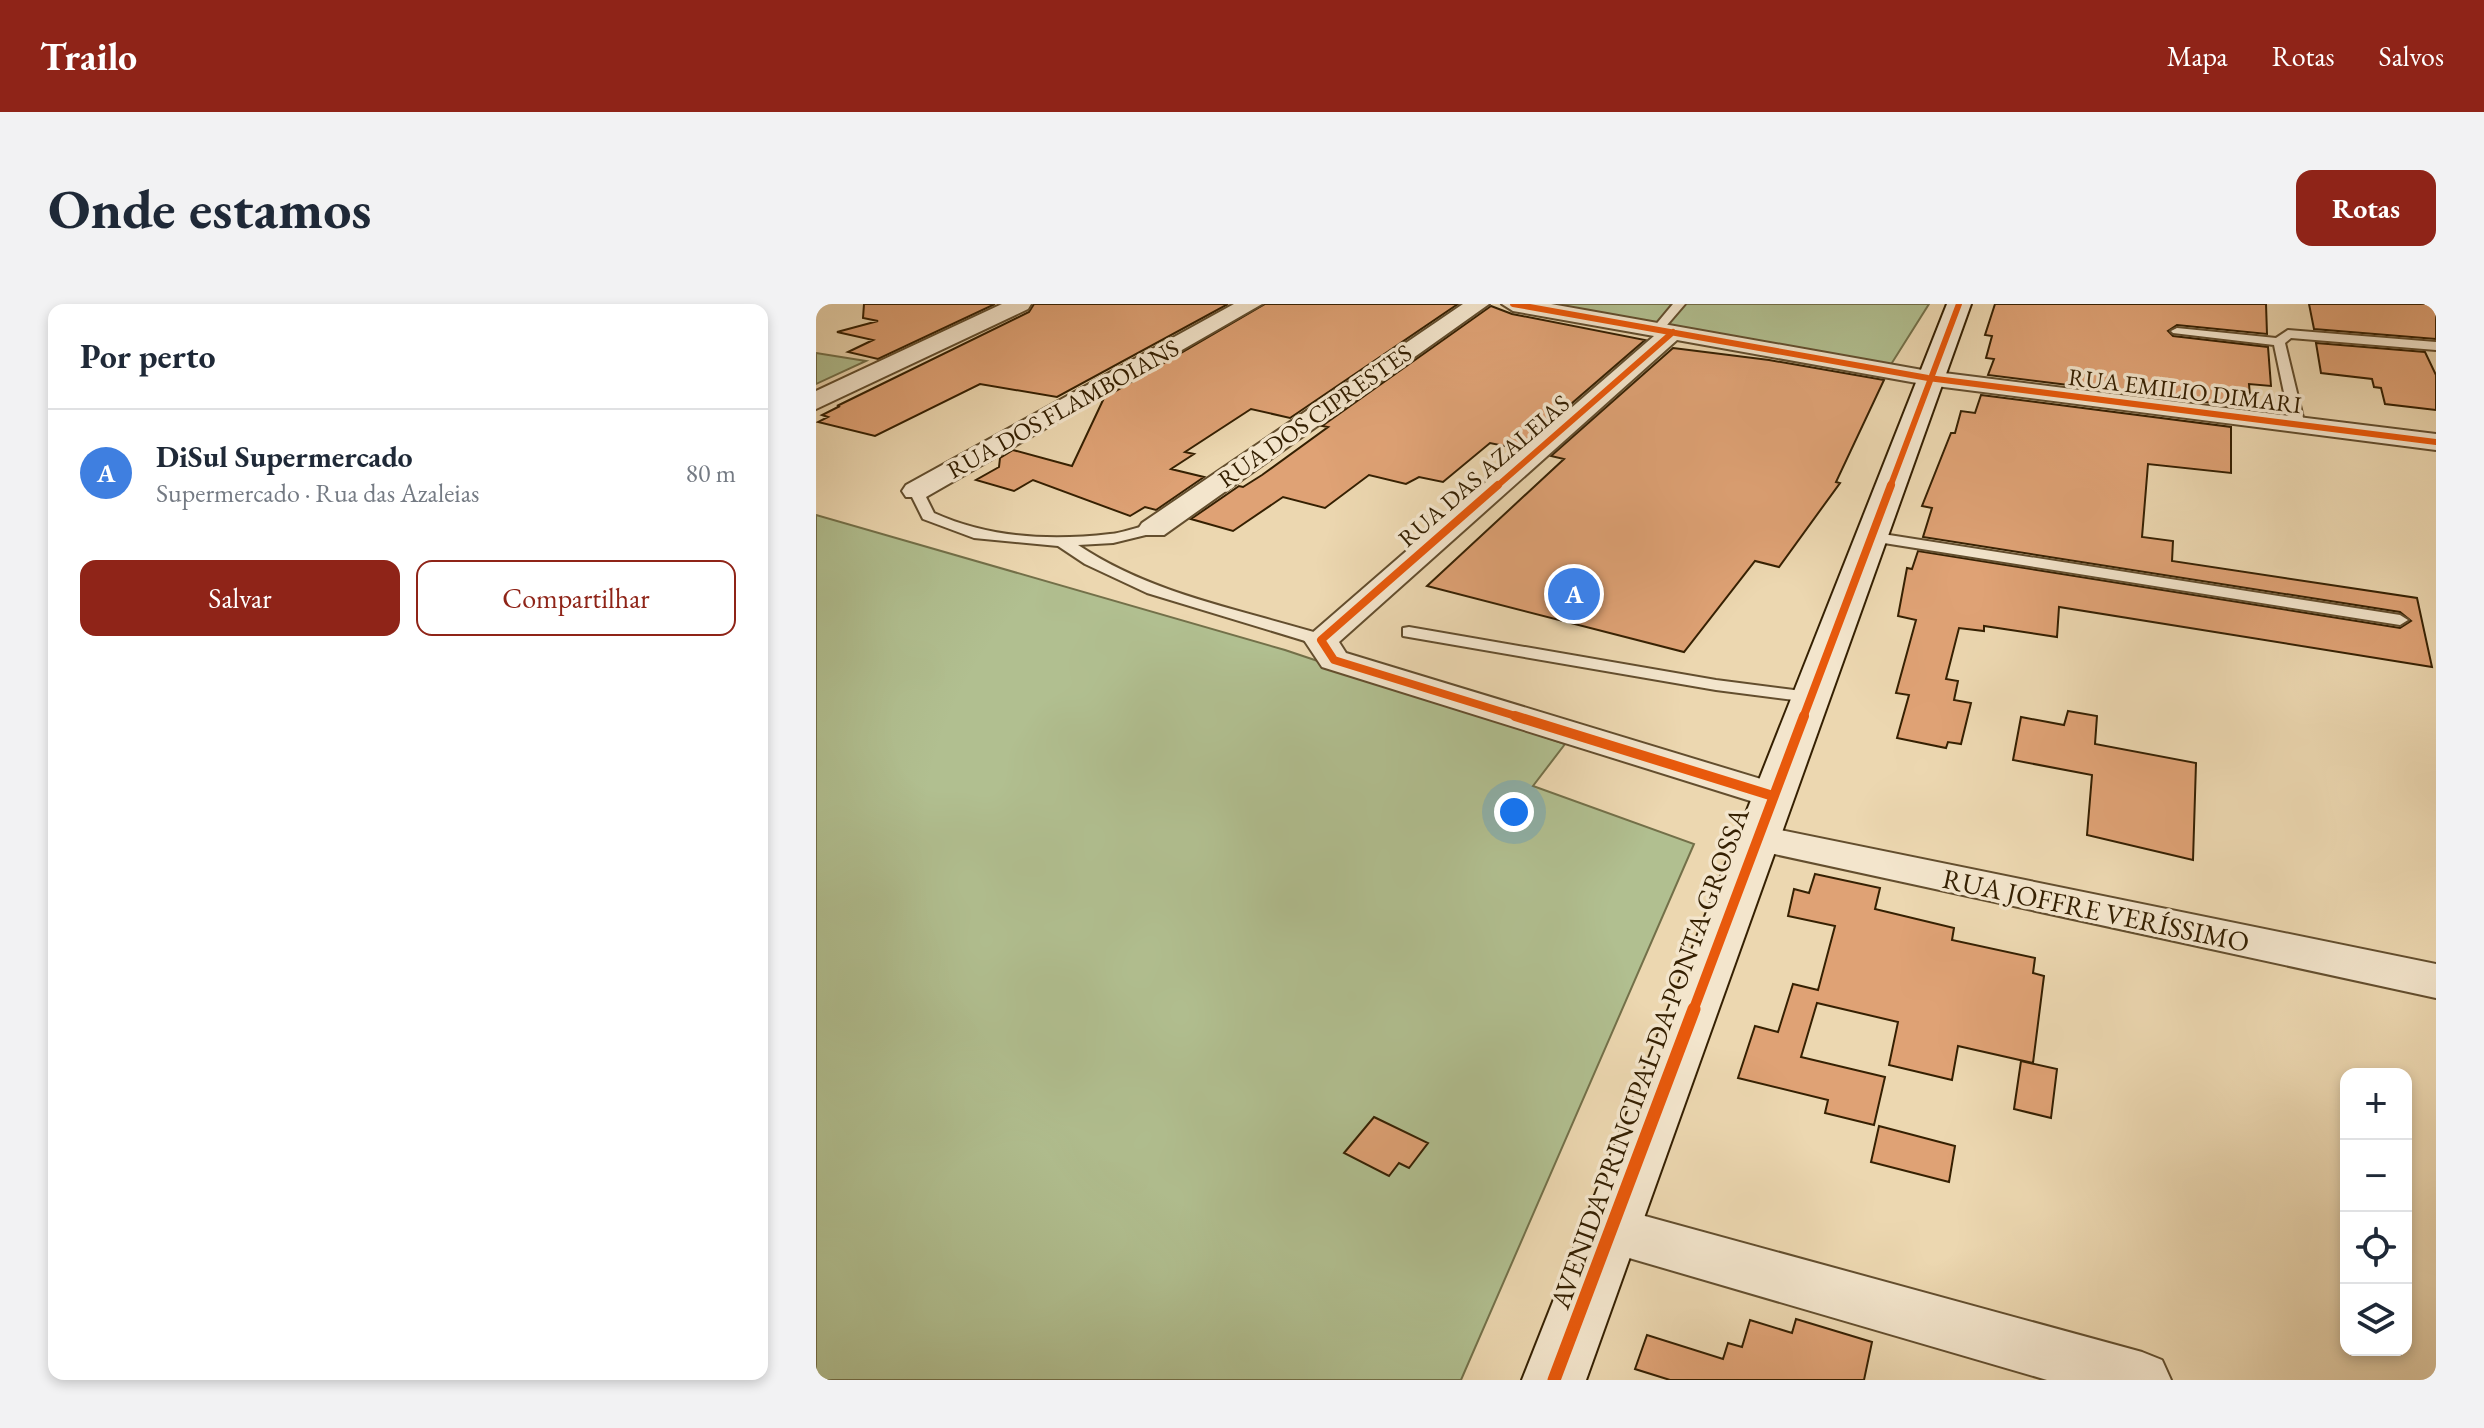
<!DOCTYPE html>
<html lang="pt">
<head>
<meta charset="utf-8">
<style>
	body { margin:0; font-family:"EB Garamond",serif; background:#f2f2f3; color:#1f2937 }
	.controls { position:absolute; right:24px; bottom:24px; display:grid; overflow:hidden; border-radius:16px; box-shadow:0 4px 12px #0003 }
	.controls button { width:72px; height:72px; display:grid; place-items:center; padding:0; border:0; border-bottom:2px solid #e0e1e3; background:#fff; color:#1f2937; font:40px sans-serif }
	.you { position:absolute; left:698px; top:508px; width:28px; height:28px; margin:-20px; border:6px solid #fff; border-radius:50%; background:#1a73e8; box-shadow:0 0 0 12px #1a73e833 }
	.badge { display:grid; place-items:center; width:52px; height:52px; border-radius:50%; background:#8f2418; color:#fff; font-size:26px; font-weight:700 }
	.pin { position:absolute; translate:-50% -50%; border:4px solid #fff; box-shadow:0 2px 8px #0006 }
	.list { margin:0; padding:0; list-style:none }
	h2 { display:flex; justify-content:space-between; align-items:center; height:104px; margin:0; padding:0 32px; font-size:34px }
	h2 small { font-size:26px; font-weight:400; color:#747a83 }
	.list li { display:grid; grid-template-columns:52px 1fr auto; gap:24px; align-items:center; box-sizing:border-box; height:128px; padding:0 32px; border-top:2px solid #e0e1e3 }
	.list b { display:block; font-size:30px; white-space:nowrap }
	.list p { margin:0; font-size:26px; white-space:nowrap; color:#747a83 }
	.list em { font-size:26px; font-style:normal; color:#747a83 }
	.actions { display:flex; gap:16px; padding:24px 32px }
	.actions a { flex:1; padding:18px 0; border:2px solid #8f2418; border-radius:16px; text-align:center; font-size:28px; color:#8f2418 }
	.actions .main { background:#8f2418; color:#fff }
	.icon { flex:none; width:44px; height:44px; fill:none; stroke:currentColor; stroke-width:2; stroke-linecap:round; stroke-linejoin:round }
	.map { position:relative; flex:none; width:1620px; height:1076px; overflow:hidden; border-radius:16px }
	header { display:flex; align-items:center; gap:48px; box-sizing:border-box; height:112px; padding:0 40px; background:#8f2418; color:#fff }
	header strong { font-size:38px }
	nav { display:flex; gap:44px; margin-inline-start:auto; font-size:28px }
	.intro { display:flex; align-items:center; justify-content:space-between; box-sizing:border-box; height:192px; padding:0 48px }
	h1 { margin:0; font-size:56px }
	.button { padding:20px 36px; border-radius:16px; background:#8f2418; color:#fff; font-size:28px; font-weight:700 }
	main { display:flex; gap:48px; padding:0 48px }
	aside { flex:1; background:#fff; border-radius:16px; box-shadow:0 4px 12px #0003 }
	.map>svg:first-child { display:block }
	.green { fill:#b1bf90; stroke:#737049; stroke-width:2 }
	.building { fill:#dfa275; stroke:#352002; stroke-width:2 }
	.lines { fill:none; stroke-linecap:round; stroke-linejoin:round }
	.service-casing { stroke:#634e2e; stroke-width:4 }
	.minor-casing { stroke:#634e2e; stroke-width:4 }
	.secondary-casing { stroke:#352002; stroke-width:4 }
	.service { fill:#f3e5cc; fill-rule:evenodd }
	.minor { fill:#f3e5cc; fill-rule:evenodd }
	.secondary { fill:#f3e5cc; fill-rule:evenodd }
	.cycleway-far3-casing { stroke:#f3e5cc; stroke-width:9 }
	.cycleway-far2-casing { stroke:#f3e5cc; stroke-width:12 }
	.cycleway-far1-casing { stroke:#f3e5cc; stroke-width:15 }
	.cycleway-casing { stroke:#f3e5cc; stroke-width:18 }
	.cycleway-far3 { stroke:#e8590c; stroke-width:6 }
	.cycleway-far2 { stroke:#e8590c; stroke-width:8 }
	.cycleway-far1 { stroke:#e8590c; stroke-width:10 }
	.cycleway { stroke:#e8590c; stroke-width:13 }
	.labels { text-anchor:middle; stroke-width:7; stroke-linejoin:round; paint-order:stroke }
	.far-street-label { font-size:24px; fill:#352002; stroke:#f3e5cc }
	.street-label { font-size:28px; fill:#352002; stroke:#f3e5cc }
</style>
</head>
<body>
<header>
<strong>Trailo</strong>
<nav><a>Mapa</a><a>Rotas</a><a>Salvos</a></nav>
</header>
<div class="intro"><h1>Onde estamos</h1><a class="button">Rotas</a></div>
<main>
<aside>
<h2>Por perto<small></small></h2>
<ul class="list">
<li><span class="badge" style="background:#3f7fe0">A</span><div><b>DiSul Supermercado</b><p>Supermercado · Rua das Azaleias</p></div><em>80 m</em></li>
</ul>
<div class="actions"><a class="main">Salvar</a><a>Compartilhar</a></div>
</aside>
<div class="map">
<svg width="1620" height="1076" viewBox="0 0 1620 1076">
	<rect width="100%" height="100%" fill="#ecd7b0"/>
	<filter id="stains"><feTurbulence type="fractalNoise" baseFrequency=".0025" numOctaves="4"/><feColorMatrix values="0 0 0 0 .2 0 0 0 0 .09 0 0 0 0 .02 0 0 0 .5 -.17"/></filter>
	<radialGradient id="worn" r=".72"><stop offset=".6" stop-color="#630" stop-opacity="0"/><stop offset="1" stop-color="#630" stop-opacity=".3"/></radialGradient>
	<path class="green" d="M732,0H1113L1074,62Z
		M0,49L50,57L0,80Z
		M0,211L469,346L749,440L717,482L878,540L645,1076H0Z"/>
	<path class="building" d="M48,0H179L62,55L32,48L57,36L21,28L62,17L47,14Z
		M218,0H412L241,93L164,80L59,132L2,118L12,113L6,111L24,102H21L213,8Z
		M449,0H642L474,114L435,105L369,148L378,150L355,165L388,173L340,206L329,203L314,212L217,176L198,187L160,176L183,163L184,154L197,146L256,162L288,94Z
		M1179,0H1450L1451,30L1361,21L1352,27L1357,32L1452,43L1455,82L1433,80L1434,92L1414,89V101L1172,71L1178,55L1170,54L1176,32L1169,31Z
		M1493,0H1620V35L1498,25Z
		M675,2L696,10L829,36L703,145L674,139L627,178L603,173L590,180L553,171L509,204L467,193L417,227L375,215L423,182L427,183L446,171L512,123L506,122Z
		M1500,39L1609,48L1620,71V106L1569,100L1565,84L1558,83L1556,75L1505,69Z
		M857,44L953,56L1068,76L1020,178L1024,179L963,263L939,257L868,348L611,282L748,155L735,152Z
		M1165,91L1415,123V169L1332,160L1326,233L1357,237L1356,257L1601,294L1616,363L1243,303L1241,333L1168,322V327L1143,324L1130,375L1142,377L1138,396L1155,399L1145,440L1132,438L1130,444L1081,434L1093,391L1080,389L1100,316L1082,312L1091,264L1096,265L1102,247L1584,324L1595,317L1584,308L1107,233L1116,204L1106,202L1135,129H1139L1145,107L1159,109Z
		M1252,407L1281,412L1279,440L1380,459L1377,556L1271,531L1276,471L1197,456L1205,413L1248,421Z
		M999,570L1064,584L1059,605L1138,624L1136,636L1219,654L1217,669L1228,672L1217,759L1142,742L1136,776L1073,761L1082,718L1001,699L985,753L1069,773L1058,821L1009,809L1012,796L922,774L939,722L962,728L977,680L1002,686L1019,622L972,612L978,585L993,589Z
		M1205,757L1241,765L1235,814L1198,805Z
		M558,813L612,839L593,864L583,859L573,872L528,849Z
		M1063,822L1139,842L1133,878L1055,858Z
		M980,1015L1056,1038L1048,1076H854L819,1065L831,1031L907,1055L912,1039L926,1043L934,1016L976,1029Z"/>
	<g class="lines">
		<defs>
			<path id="service" d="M857,0H869L845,28H837V24Z
				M1361,24L1460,34L1472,26L1620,38V46L1475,34L1469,39L1489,122L1482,126L1475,122L1458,41L1357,29L1355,27Z
				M100,183L107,187L118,209C173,234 234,237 294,230C309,229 328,219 342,222V228L297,239L262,241C337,291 427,306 511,332L513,336L505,341L499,340L331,289L269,260L242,242L158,234L107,215L93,187Z
				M1054,228L1584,311L1592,316L1584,321L1049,236V230Z
				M593,323L900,376L994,388L1003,393L994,398L900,386L587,332V324Z"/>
			<path id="minor" d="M186,0H215L212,5L0,105V87Z
				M418,0H446L110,193H90L86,187L90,181Z
				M647,0H673L348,231H326L322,225L326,219Z
				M686,0H735L1112,67L1620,130V146L1112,81L861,36L523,338L530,349L971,483L976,492L971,501L957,504L506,363L488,336L838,32L697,7Z
				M940,521L1620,660V694L926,543L920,534L926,525Z
				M796,903L1326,1048L1346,1056L1355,1076H1231L796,949L777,942L770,926L777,910Z"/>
			<path id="secondary" d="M1131,0H1155L770,1076H706Z"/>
		</defs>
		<use href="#service" class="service-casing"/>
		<use href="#minor" class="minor-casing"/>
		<use href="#secondary" class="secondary-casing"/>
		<use href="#service" class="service"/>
		<use href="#minor" class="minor"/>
		<use href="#secondary" class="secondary"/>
		<defs>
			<path id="cycleway-far3" d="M697,0L1112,74L1620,138
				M680,183L857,28
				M1074,183L1143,0"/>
			<path id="cycleway-far2" d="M682,181L505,336L518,356L706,414
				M987,414L1075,181"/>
			<path id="cycleway-far1" d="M699,412L957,492
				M877,707L988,412"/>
			<path id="cycleway" d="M738,1076L878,705"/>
		</defs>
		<use href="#cycleway-far3" class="cycleway-far3-casing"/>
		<use href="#cycleway-far2" class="cycleway-far2-casing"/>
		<use href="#cycleway-far1" class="cycleway-far1-casing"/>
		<use href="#cycleway" class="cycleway-casing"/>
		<use href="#cycleway-far3" class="cycleway-far3"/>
		<use href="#cycleway-far2" class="cycleway-far2"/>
		<use href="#cycleway-far1" class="cycleway-far1"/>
		<use href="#cycleway" class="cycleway"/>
	</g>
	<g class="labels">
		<g class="far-street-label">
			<text transform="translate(1369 87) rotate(7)" y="8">RUA EMILIO DIMARI</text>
			<text transform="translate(247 105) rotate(-29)" y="8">RUA DOS FLAMBOIANS</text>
			<text transform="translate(499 112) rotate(-35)" y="8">RUA DOS CIPRESTES</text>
			<text transform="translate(668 167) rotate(-41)" y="8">RUA DAS AZALEIAS</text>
		</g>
		<g class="street-label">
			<text transform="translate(1280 606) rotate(12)" y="10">RUA JOFFRE VERÍSSIMO</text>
			<text transform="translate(833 754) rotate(-70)" y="10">AVENIDA PRINCIPAL DA PONTA GROSSA</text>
		</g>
	</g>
	<rect width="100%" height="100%" filter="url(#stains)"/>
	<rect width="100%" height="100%" fill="url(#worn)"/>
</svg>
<div class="controls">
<button>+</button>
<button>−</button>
<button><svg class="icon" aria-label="locate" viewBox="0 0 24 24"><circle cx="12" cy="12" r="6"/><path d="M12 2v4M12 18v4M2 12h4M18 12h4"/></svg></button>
<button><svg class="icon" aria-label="layers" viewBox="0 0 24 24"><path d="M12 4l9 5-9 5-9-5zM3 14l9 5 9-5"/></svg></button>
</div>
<div class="you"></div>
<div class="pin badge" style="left:758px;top:290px;background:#3f7fe0">A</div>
</div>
</main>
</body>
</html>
